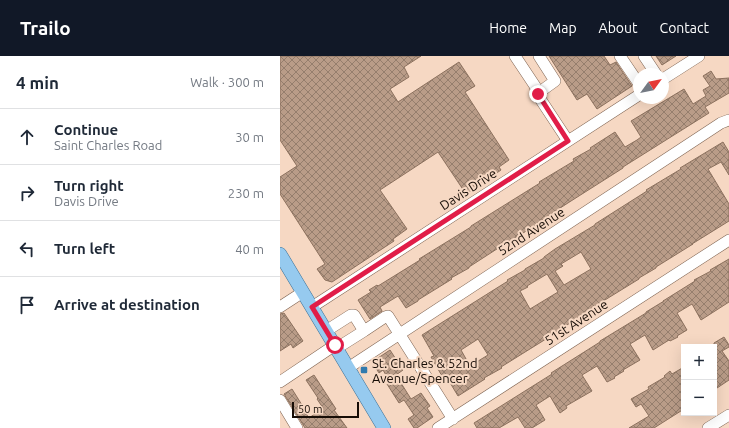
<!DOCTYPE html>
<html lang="en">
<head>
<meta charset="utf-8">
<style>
	body { margin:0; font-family:Ubuntu,sans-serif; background:#f6f6f7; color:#1f2937 }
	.controls { position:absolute; right:12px; bottom:12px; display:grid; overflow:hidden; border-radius:0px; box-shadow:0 4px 16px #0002 }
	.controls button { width:36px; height:36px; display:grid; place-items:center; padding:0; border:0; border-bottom:1px solid #e0e1e3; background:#fff; color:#1f2937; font:20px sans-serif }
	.compass { position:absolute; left:353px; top:12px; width:36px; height:36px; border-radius:50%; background:#fff; box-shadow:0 4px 16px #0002; rotate:57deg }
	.scale { position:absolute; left:12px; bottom:10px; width:67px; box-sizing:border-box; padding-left:4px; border:2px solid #170d06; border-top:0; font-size:11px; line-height:14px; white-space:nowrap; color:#170d06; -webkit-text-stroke:3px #f6d8c3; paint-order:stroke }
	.stop { position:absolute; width:12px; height:12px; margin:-9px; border:3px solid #e11d48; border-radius:50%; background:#fff }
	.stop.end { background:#e11d48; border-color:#fff; box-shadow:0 1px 4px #0008 }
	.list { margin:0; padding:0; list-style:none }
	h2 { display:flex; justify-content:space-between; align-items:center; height:52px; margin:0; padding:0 16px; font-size:17px }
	h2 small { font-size:13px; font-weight:400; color:#747a83 }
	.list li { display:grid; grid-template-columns:26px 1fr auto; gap:12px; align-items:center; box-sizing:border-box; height:56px; padding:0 16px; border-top:1px solid #e0e1e3 }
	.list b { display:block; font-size:15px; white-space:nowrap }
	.list p { margin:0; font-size:13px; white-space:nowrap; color:#747a83 }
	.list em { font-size:13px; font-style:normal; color:#747a83 }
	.icon { flex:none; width:22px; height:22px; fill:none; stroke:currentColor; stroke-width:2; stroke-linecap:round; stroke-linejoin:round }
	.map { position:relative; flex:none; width:449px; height:372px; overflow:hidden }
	header { display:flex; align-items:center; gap:24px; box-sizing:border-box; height:56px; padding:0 20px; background:#111827; color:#fff }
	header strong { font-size:19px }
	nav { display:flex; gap:22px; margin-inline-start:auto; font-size:14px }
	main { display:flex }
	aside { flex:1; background:#fff }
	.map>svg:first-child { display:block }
	.building { fill:url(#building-cross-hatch); stroke:#8c715e; fill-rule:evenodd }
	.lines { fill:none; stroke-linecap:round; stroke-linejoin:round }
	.minor-casing { stroke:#7e6351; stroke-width:12 }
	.major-casing { stroke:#3c7096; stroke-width:14 }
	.minor { stroke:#fff; stroke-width:11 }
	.major { stroke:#96caef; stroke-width:13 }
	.route { stroke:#e11d48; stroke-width:5 }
	.poi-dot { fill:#317aae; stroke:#f6d8c3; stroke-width:1.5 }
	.labels { text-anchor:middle; stroke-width:4; stroke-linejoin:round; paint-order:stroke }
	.street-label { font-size:13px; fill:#170d06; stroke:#f6d8c3 }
	.poi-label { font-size:13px; fill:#170d06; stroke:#f6d8c3; text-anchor:start }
</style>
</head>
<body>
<header>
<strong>Trailo</strong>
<nav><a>Home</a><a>Map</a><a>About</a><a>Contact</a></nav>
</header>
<main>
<aside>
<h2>4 min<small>Walk · 300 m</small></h2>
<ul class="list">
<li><svg class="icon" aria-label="ahead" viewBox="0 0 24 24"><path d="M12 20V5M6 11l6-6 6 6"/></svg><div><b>Continue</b><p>Saint Charles Road</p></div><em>30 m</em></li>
<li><svg class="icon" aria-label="right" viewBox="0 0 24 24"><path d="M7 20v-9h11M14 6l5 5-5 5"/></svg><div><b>Turn right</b><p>Davis Drive</p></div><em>230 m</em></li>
<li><svg class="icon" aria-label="left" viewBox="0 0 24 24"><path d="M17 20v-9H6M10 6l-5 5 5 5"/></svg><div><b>Turn left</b></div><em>40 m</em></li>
<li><svg class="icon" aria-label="arrive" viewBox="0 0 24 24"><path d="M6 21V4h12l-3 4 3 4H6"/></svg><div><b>Arrive at destination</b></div></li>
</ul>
</aside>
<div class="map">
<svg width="449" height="372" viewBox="0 0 449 372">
	<defs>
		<pattern id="building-cross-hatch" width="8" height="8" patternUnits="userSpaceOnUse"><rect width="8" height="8" fill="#b99c88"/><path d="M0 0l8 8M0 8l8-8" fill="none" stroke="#957e6d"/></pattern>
	</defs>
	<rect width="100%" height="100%" fill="#f6d8c3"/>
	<path class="building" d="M0,0H141L124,11L129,21L110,33L118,46L179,6L195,30L185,36L229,104L219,111L221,114L186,138L158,96L100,134L127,173L113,183L114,185L52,226L45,224L37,213L45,208L0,138V121L17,110L0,84Z
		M269,0H324L330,9L336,6L352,30L317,53L307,38L297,44Z
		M376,0H396L382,9Z
		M431,15L436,23L449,22V37L425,51L429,57L343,111V112L291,145L257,167L258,168L223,189L189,211V212L171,222L172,223L138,244V245L126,252L118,240L100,251L102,255L90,263L78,244L91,236L89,234L97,229L98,230L140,204L139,203L191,171V170L260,127L259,126L294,105L293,103L311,93L310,92L335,76L345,91L357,84L361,81L351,65L404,33L413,48L426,40L423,34L430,30L423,20Z
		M443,86L449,96V119L441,106L428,113L449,148V165L412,188H413L376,211V212L359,222V223L307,255L308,256L290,267L273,278H274L221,311L222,312L204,322L205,323L178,340L166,320L163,322L158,313L151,301L154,300L142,279L228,225L227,224L245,214V213L264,202V201L275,193L315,169V168L367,135L366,134L401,113L400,112ZM301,196L311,213L284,229L275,215L283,210L281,208ZM267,218L278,236L250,253L240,235L248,231L247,230ZM198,283L208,299L190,310L181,294Z
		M449,203V246L421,264L412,248L397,257L407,274L397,280L398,281L390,285L389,284L373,294L365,279L350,288L360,304L343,314L344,315L334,321L335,322L327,326L317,310L302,319L312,335L286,350L287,352L280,357L270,340L256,349L265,364L252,372H245L238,361L219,372H197L194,367L272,318L271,317L320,286V285L366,257V256L384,245H383L415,225L414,224L431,215L430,214Z
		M4,257L23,285L13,292L11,288L0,295V258Z
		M444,281L449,289V291L442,295L449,305V324L434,334V287Z
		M110,294L123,314L116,319L131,343L141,337L150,350L147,352L153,361L137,372H134L128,363L134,359L124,344L119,347L107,328L110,326L103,314L99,317L92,306Z
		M404,311V353L374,372H349L369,360L361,348L356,351L351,343L369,333L368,331L385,321L384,320L390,315L392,318Z
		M34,319L56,353L54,354L67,372H25L4,338L12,333L22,349L21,350L29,362L43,352L37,343L38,342L26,324Z"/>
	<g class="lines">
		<defs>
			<path id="minor" d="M235,0L255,30L257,38L288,85
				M340,0L359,28
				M364,0L376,18
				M383,23L419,0
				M257,38L275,25L259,0
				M0,251L23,236
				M32,251L359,39
				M46,275L71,259H74L84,275L105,261L108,260L173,363
				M57,292L84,275
				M68,312L441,67L449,64
				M0,326L55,289
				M0,344L17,372
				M158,372L449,184
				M428,372L449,359"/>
			<path id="major" d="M0,198L104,372"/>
		</defs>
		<use href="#minor" class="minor-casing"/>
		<use href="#major" class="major-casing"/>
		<use href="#minor" class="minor"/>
		<use href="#major" class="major"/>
	</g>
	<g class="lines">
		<path class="route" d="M55,289L32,251L288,85L258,38"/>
	</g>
	<rect class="poi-dot" x="80" y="310" width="8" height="8" rx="2"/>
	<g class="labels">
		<g class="street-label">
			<text transform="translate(188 133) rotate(-33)" y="5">Davis Drive</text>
			<text transform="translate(251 175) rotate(-33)" y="5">52nd Avenue</text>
			<text transform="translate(296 266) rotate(-33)" y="5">51st Avenue</text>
		</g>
		<g class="poi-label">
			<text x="92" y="312">St. Charles &amp; 52nd<tspan x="92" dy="15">Avenue/Spencer</tspan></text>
		</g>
	</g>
</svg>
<div class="controls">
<button>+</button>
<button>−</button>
</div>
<svg class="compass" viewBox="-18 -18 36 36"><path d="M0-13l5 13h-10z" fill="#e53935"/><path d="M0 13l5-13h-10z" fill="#747a83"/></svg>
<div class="scale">50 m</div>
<div class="stop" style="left:55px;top:289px"></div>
<div class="stop end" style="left:258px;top:38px"></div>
</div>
</main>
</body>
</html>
